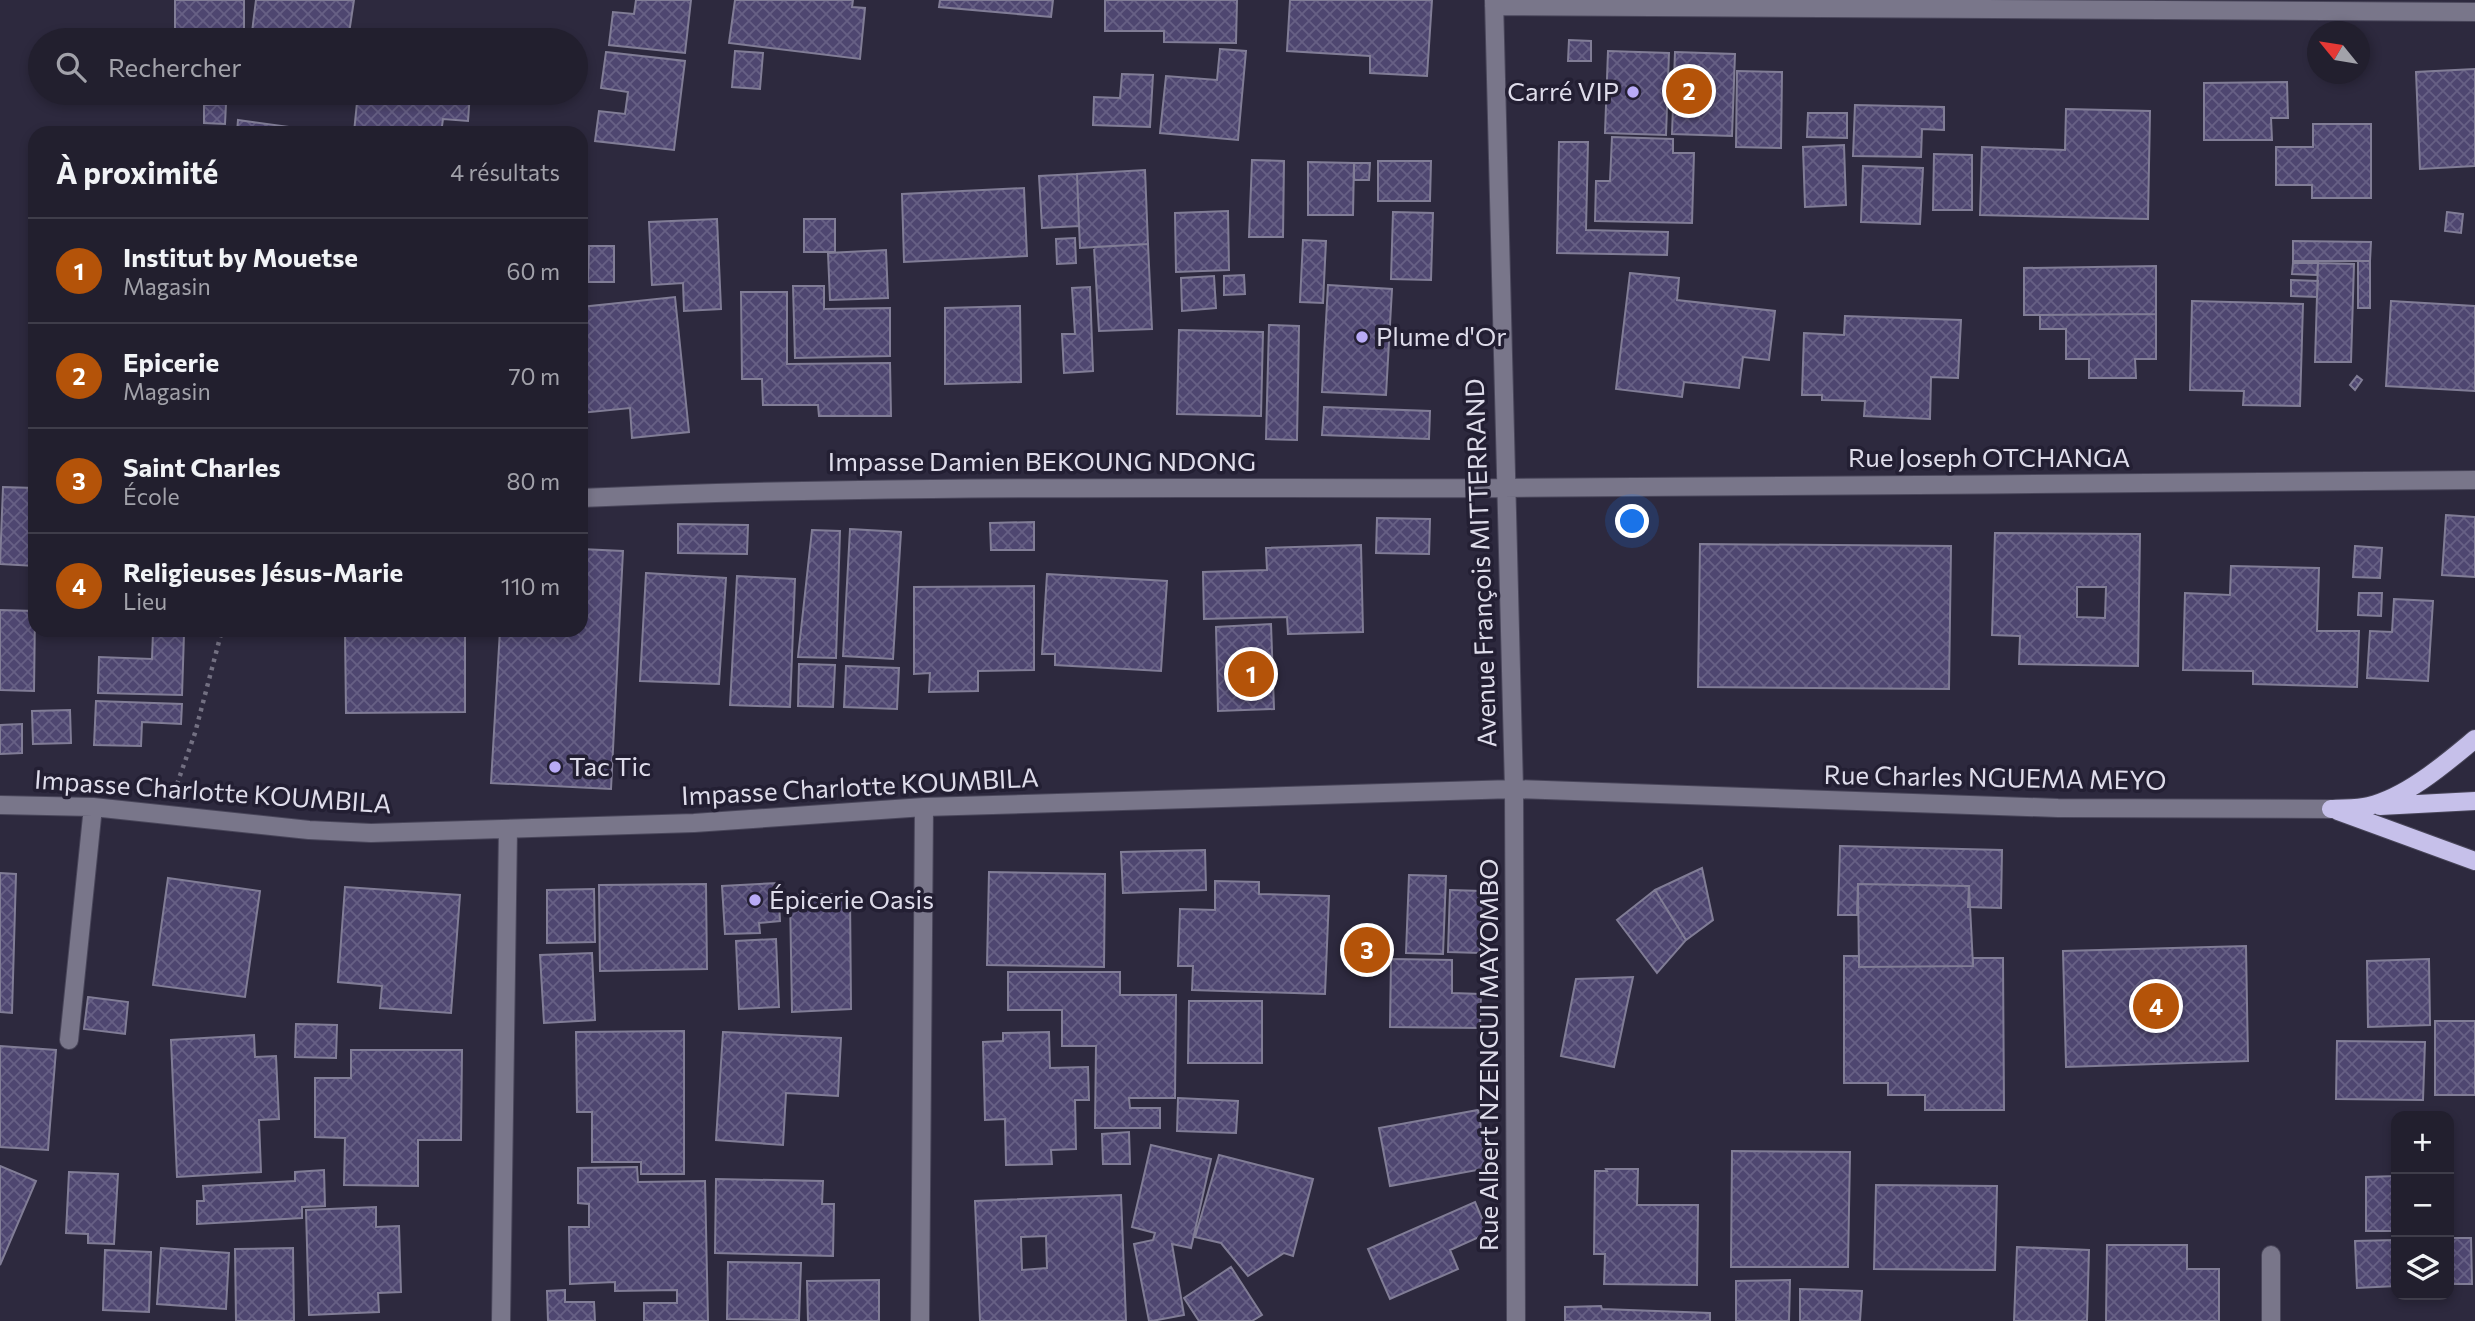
<!DOCTYPE html>
<html lang="fr">
<head>
<meta charset="utf-8">
<style>
	body { margin:0; font-family:Commissioner,sans-serif; background:#2a2736; color:#f1f3f6 }
	.controls { position:absolute; right:21px; bottom:21px; display:grid; overflow:hidden; border-radius:14px; box-shadow:0 4px 10px #0003 }
	.controls button { width:63px; height:63px; display:grid; place-items:center; padding:0; border:0; border-bottom:2px solid #3f3d4a; background:#221f2e; color:#f1f3f6; font:35px sans-serif }
	.compass { position:absolute; left:2307px; top:21px; width:63px; height:63px; border-radius:50%; background:#221f2e; box-shadow:0 4px 10px #0003; rotate:300deg }
	.you { position:absolute; left:1633px; top:522px; width:24px; height:24px; margin:-18px; border:5px solid #fff; border-radius:50%; background:#1a73e8; box-shadow:0 0 0 10px #1a73e833 }
	.badge { display:grid; place-items:center; width:46px; height:46px; border-radius:50%; background:#b45309; color:#fff; font-size:23px; font-weight:700 }
	.pin { position:absolute; translate:-50% -50%; border:4px solid #fff; box-shadow:0 2px 7px #0006 }
	.list { margin:0; padding:0; list-style:none }
	h2 { display:flex; justify-content:space-between; align-items:center; height:91px; margin:0; padding:0 28px; font-size:30px }
	h2 small { font-size:23px; font-weight:400; color:#a2a2aa }
	.list li { display:grid; grid-template-columns:46px 1fr auto; gap:21px; align-items:center; box-sizing:border-box; height:105px; padding:0 28px; border-top:2px solid #3f3d4a }
	.list b { display:block; font-size:26px; white-space:nowrap }
	.list p { margin:0; font-size:23px; white-space:nowrap; color:#a2a2aa }
	.list em { font-size:23px; font-style:normal; color:#a2a2aa }
	.icon { flex:none; width:38px; height:38px; fill:none; stroke:currentColor; stroke-width:2; stroke-linecap:round; stroke-linejoin:round }
	.map { position:relative; flex:none; width:2475px; height:1321px; overflow:hidden }
	.search { position:absolute; background:#221f2e; box-shadow:0 4px 10px #0003; left:28px; top:28px; width:560px; height:77px; display:flex; align-items:center; gap:18px; box-sizing:border-box; padding:0 24px; border-radius:38px; color:#a2a2aa; font-size:26px }
	.panel { position:absolute; background:#221f2e; box-shadow:0 4px 10px #0003; left:28px; top:126px; width:560px; height:511px; border-radius:21px }
	.map>svg:first-child { display:block }
	.building { fill:url(#building-cross-hatch); stroke:#817d96; stroke-width:2; fill-rule:evenodd }
	.lines { fill:none; stroke-linecap:round; stroke-linejoin:round }
	.minor-casing { stroke:#49465a; stroke-width:20 }
	.major-casing { stroke:#49465a; stroke-width:20 }
	.path { stroke:#737082; stroke-width:4.5; stroke-dasharray:3.5 5; stroke-linecap:butt }
	.minor { stroke:#79768a; stroke-width:18 }
	.major { stroke:#c6c0ea; stroke-width:18 }
	.poi-dot { fill:#b9abf7; stroke:#231f33; stroke-width:2.5 }
	.labels { text-anchor:middle; stroke-width:7; stroke-linejoin:round; paint-order:stroke }
	.poi-label { font-size:26px; fill:#dedcea; stroke:#231f33; text-anchor:start }
	.street-label { font-size:26px; fill:#dedcea; stroke:#231f33 }
</style>
</head>
<body>
<div class="map">
<svg width="2475" height="1321" viewBox="0 0 2475 1321">
	<defs>
		<pattern id="building-cross-hatch" width="8" height="8" patternUnits="userSpaceOnUse" patternTransform="scale(1.75)"><rect width="8" height="8" fill="#4e4670"/><path d="M0 0l8 8M0 8l8-8" fill="none" stroke="#676085"/></pattern>
	</defs>
	<rect width="100%" height="100%" fill="#2d293e"/>
	<path class="building" d="M175,0H244V40H175Z
		M256,0H354L348,40H251Z
		M636,0H691L685,53L609,45L613,12L634,14Z
		M735,0H853L852,7L865,8L860,59L729,43Z
		M940,0H1053L1051,17L939,7Z
		M1105,0H1237L1236,43L1164,42V31H1105Z
		M1290,0H1432L1427,76L1370,73V56L1287,51Z
		M1569,40L1591,41V61H1568Z
		M1220,49L1246,51L1238,140L1160,133L1166,76L1217,80Z
		M735,51L763,53L760,89L732,87Z
		M1608,51L1669,53L1666,135L1605,133Z
		M606,52L685,61L674,150L595,141L599,111L625,114L628,92L601,88Z
		M1675,52L1735,54L1732,136L1672,134Z
		M2475,69V166L2420,169L2416,72Z
		M1737,71L1782,72L1781,148L1736,147Z
		M1122,74L1153,75L1150,127L1093,125L1094,97L1120,98Z
		M2287,82L2288,118H2271L2272,140H2204V83Z
		M259,93H331L326,102Z
		M358,93H470L468,121L443,119L441,133L354,132Z
		M226,104L225,124L204,123V105Z
		M1855,105L1944,107V130L1922,129L1921,157L1853,156Z
		M2066,109L2150,111L2148,219L1980,215L1982,147L2065,150Z
		M1808,113H1847V138L1807,137Z
		M238,120L312,130V133H237Z
		M2313,124H2371V198H2312V185H2276V147H2313Z
		M1612,137L1673,139V153H1694L1692,223L1595,221L1596,181H1610Z
		M1559,142H1588L1586,230L1668,232L1667,255L1557,253Z
		M1844,145L1846,205L1805,207L1803,147Z
		M1934,154L1972,155V210H1933Z
		M1252,160L1284,161L1283,237H1249Z
		M1378,161H1431L1430,201H1378Z
		M1308,162L1354,163L1353,215H1308Z
		M1354,163H1370L1369,180H1354Z
		M1863,166L1923,168L1920,224L1861,222Z
		M1145,170L1148,244L1080,248L1077,174Z
		M1077,174L1079,226L1042,228L1039,176Z
		M1024,188L1027,256L904,262L902,194Z
		M1228,211L1229,270L1176,272L1175,213Z
		M1393,212L1433,213L1431,280L1391,279Z
		M2447,212L2463,214L2461,233L2445,231Z
		M717,219L721,309L684,311L683,283L652,285L649,222Z
		M804,219H835V252H804Z
		M1075,238L1076,263L1057,264L1056,239Z
		M1303,240L1326,241L1323,303L1300,302Z
		M2293,241L2371,242L2370,261H2293Z
		M1148,244L1152,329L1099,331L1094,247Z
		M589,246H614V282H588Z
		M886,250L888,298L830,300L828,253Z
		M2358,261H2370V308H2358Z
		M2293,263H2318L2317,275L2292,274Z
		M2318,263L2354,264L2351,362H2315Z
		M2156,266V314L2024,315V268Z
		M1630,273L1679,278L1677,300L1775,311L1769,360L1743,357L1739,388L1684,382L1682,397L1616,389Z
		M1244,275L1245,294L1224,295V276Z
		M1214,276L1216,308L1182,311L1181,278Z
		M2291,280L2318,281L2317,297L2291,296Z
		M1328,285L1392,289L1386,395L1322,392Z
		M793,286H824V309L890,308V356L795,358Z
		M1090,287L1093,371L1064,373L1062,334H1075L1072,288Z
		M741,292H787V364L890,363L891,416H819L818,405H763L762,379H742Z
		M675,297L689,432L632,438L630,408L581,413V307Z
		M2192,301L2303,304L2300,406L2243,405L2244,391L2190,390Z
		M2391,301L2475,306V391L2386,386Z
		M1020,306L1021,382L945,384V308Z
		M2156,314V359H2135L2136,378H2089V359H2066V329H2040V315Z
		M1845,316L1961,320L1958,378L1931,377L1930,419L1864,416L1865,401L1822,400V395H1802L1804,333L1844,335Z
		M1269,325L1299,326L1297,440L1266,439Z
		M1179,330L1263,332L1261,416L1177,414Z
		M2357,376L2362,380L2355,390L2350,385Z
		M1324,407L1430,411L1429,439L1322,435Z
		M3,487L35,488V566L0,564Z
		M2446,515L2475,517V577L2442,575Z
		M1377,518L1430,519L1429,554L1376,553Z
		M1034,522V550H991L990,523Z
		M678,524L748,525L747,554L678,553Z
		M850,529L901,532L893,659L843,656Z
		M812,530L840,531L836,658L798,657Z
		M1995,533L2140,534L2138,666L2019,664L2020,636L1992,635ZM2077,587H2106L2105,618L2077,617Z
		M1700,544L1951,546L1949,689L1698,687Z
		M1361,545L1363,632L1288,634L1287,617L1204,619L1203,572L1267,570L1266,548Z
		M2355,546L2382,548L2380,578L2353,577Z
		M581,549L623,551L611,789L491,783L500,630H581Z
		M2231,566L2319,568L2317,631H2359L2357,687L2253,684V671L2183,670L2185,593L2230,595Z
		M646,573L726,578L719,684L640,681Z
		M1047,574L1167,581L1161,671L1055,665V654H1042Z
		M737,576L795,579L790,707L730,705Z
		M1034,586V670L978,671V691L929,692L930,673L914,674V587Z
		M2359,593H2382L2381,616L2358,615Z
		M2394,599L2433,601L2428,681L2367,678L2370,631L2392,632Z
		M0,610L35,611L34,691L0,690Z
		M1271,624L1274,709L1218,711L1216,627Z
		M345,630H465V712L346,713Z
		M153,632L184,634L182,695L98,693L99,657L152,659Z
		M799,664L835,665L833,707L798,706Z
		M846,666L899,668L897,709L844,707Z
		M96,701L182,704L181,724L142,722L141,746L94,745Z
		M70,710L71,743L33,744L32,711Z
		M22,724V753L0,754V725Z
		M1840,846L2002,850L2001,908L1968,907L1969,886L1858,884L1857,915H1838Z
		M1205,850L1206,890L1123,893L1121,852Z
		M1702,868L1713,920L1686,940L1655,890Z
		M989,872L1105,874L1104,967L987,965Z
		M0,873L16,874L12,1013L0,1012Z
		M1409,875L1446,876L1443,954L1406,953Z
		M168,878L260,891L245,997L153,985Z
		M1215,881L1259,882V894L1329,896L1325,994L1192,990L1193,966H1178L1180,909L1215,910Z
		M778,883L780,921L759,923L760,933L725,934L722,886Z
		M706,884L707,969L600,971L599,885Z
		M1858,884L1969,886L1973,966L1859,967Z
		M345,887L460,895L451,1013L380,1008L382,986L338,982Z
		M594,889L595,942L547,943V890Z
		M1450,890L1482,891L1480,953L1448,952Z
		M1655,890L1686,940L1657,973L1617,920Z
		M850,894L851,1009L792,1012L790,895Z
		M776,939L779,1007L739,1009L736,941Z
		M2246,946L2248,1061L2066,1067L2063,951Z
		M592,953L595,1020L544,1023L540,955Z
		M1844,956H1859V967L1973,966V958H2003L2004,1110H1925V1095H1888V1083H1844Z
		M1391,959L1452,960V993L1481,994L1480,1028L1390,1027Z
		M2429,959L2430,1025L2368,1027L2367,961Z
		M1008,972H1120V995H1176L1175,1098H1129L1130,1108H1160V1128H1095L1096,1046H1062V1010H1008Z
		M1633,977L1614,1067L1561,1056L1576,979Z
		M88,997L128,1002L125,1034L84,1029Z
		M1189,1001H1262V1063H1188Z
		M2435,1021H2475V1095H2435Z
		M296,1024L337,1025L336,1058L295,1057Z
		M684,1031V1174H641V1162H592V1112H577L576,1032Z
		M723,1032L841,1038L838,1096L786,1093L783,1145L716,1140Z
		M1049,1032L1050,1068L1088,1067L1089,1100H1075L1076,1149L1051,1150L1052,1164L1006,1165L1005,1119L985,1120L983,1042L1003,1041V1033Z
		M254,1035L255,1057L276,1056L279,1119L259,1120L261,1172L177,1177L171,1040Z
		M2337,1041L2425,1042L2423,1100L2336,1099Z
		M0,1046L56,1050L48,1150L0,1147Z
		M351,1050H462L461,1140H418V1186L344,1185L345,1138L315,1137V1078H351Z
		M1178,1098L1238,1101L1236,1133L1177,1131Z
		M1478,1110L1488,1168L1390,1186L1379,1128Z
		M1129,1132L1130,1164H1103L1102,1134Z
		M1151,1145L1211,1159L1191,1248L1172,1244L1184,1315L1152,1321H1149L1134,1244L1153,1240L1155,1233L1132,1227Z
		M1732,1151L1850,1152L1848,1267H1731Z
		M1219,1155L1313,1179L1293,1256L1284,1253L1248,1276L1221,1243L1195,1237Z
		M0,1166L36,1181L0,1265Z
		M637,1167L638,1182L705,1181L708,1321H644V1303H677V1290L615,1291V1282L570,1284L569,1227H589V1204L578,1203V1168Z
		M1606,1169H1638L1637,1205H1698L1697,1285L1604,1284L1605,1254H1594L1595,1171H1607Z
		M324,1170L325,1206L302,1207V1218L197,1224V1201H204L203,1186L295,1181V1172Z
		M69,1172L118,1174L114,1244L88,1243V1234L66,1233Z
		M2396,1176V1231H2366V1177Z
		M2449,1176H2451L2450,1230H2449Z
		M716,1179L823,1181L822,1204H834L833,1256L715,1253Z
		M1876,1185L1997,1186L1995,1270L1874,1269Z
		M1121,1195L1126,1321H980L975,1201ZM1046,1236L1047,1268L1022,1270L1021,1237Z
		M1475,1202L1488,1233L1450,1250L1458,1269L1390,1299L1368,1249Z
		M376,1207V1227L399,1226L401,1292L378,1293L379,1312L309,1315L306,1210Z
		M2449,1238H2471L2472,1284H2449Z
		M2396,1240V1286L2357,1288L2355,1241Z
		M2107,1245H2187V1269H2219V1321H2106Z
		M2017,1247L2089,1250L2087,1321H2014Z
		M161,1248L229,1253L226,1309L157,1304Z
		M293,1248L294,1321H236L235,1249Z
		M105,1250L151,1252L149,1312L103,1310Z
		M728,1262L801,1263L799,1320L727,1319Z
		M1231,1267L1262,1315L1252,1321H1199L1184,1298Z
		M879,1280V1321H808L807,1281Z
		M1790,1280L1789,1321H1736V1281Z
		M1800,1289L1862,1291L1860,1321H1800Z
		M565,1290V1302H594L595,1321H548L547,1291Z
		M1601,1306L1602,1309L1710,1313V1321H1565V1307Z"/>
	<g class="lines">
		<defs>
			<path id="minor" d="M1494,0L1514,789L1516,1321
				M1494,6L2475,12
				M581,498C889,484 1196,489 1504,488C1828,487 2151,482 2475,480
				M0,805L93,807L309,830L371,833L694,823L924,807L1514,789L2058,808L2331,809
				M69,1040L93,807
				M501,1321L508,829
				M920,1321L924,807
				M2271,1321V1255"/>
			<path id="major" d="M2380,806L2475,801
				M2331,809C2343,808 2357,809 2369,806C2407,797 2446,763 2475,739
				M2338,811L2475,861"/>
		</defs>
		<use href="#minor" class="minor-casing"/>
		<use href="#major" class="major-casing"/>
		<path class="path" d="M177,784L195,733L222,630"/>
		<use href="#minor" class="minor"/>
		<use href="#major" class="major"/>
	</g>
	<g class="poi-dot">
		<circle cx="1633" cy="92" r="7"/>
		<circle cx="1362" cy="337" r="7"/>
		<circle cx="555" cy="767" r="7"/>
		<circle cx="755" cy="900" r="7"/>
	</g>
	<g class="labels">
		<g class="poi-label">
			<text x="1619" y="101" text-anchor="end">Carré VIP</text>
			<text x="1376" y="346">Plume d'Or</text>
			<text x="569" y="776">Tac Tic</text>
			<text x="769" y="909">Épicerie Oasis</text>
		</g>
		<g class="street-label">
			<text x="1989" y="467">Rue Joseph OTCHANGA</text>
			<text x="1042" y="471">Impasse Damien BEKOUNG NDONG</text>
			<text transform="translate(1481 563) rotate(-92)" y="9">Avenue François MITTERRAND</text>
			<text transform="translate(1995 778) rotate(1)" y="9">Rue Charles NGUEMA MEYO</text>
			<text transform="translate(860 787) rotate(-3)" y="9">Impasse Charlotte KOUMBILA</text>
			<text transform="translate(213 792) rotate(4)" y="9">Impasse Charlotte KOUMBILA</text>
			<text transform="translate(1489 1055) rotate(-90)" y="9">Rue Albert NZENGUI MAYOMBO</text>
		</g>
	</g>
</svg>
<div class="controls">
<button>+</button>
<button>−</button>
<button><svg class="icon" aria-label="layers" viewBox="0 0 24 24"><path d="M12 4l9 5-9 5-9-5zM3 14l9 5 9-5"/></svg></button>
</div>
<svg class="compass" viewBox="-18 -18 36 36"><path d="M0-13l5 13h-10z" fill="#e53935"/><path d="M0 13l5-13h-10z" fill="#a2a2aa"/></svg>
<div class="you"></div>
<div class="pin badge" style="left:1251px;top:674px">1</div>
<div class="pin badge" style="left:1689px;top:91px">2</div>
<div class="pin badge" style="left:1367px;top:950px">3</div>
<div class="pin badge" style="left:2156px;top:1006px">4</div>
<div class="search"><svg class="icon" aria-label="search" viewBox="0 0 24 24"><circle cx="10" cy="10" r="6"/><path d="M15 15l6 6"/></svg>Rechercher</div>
<section class="panel">
<h2>À proximité<small>4 résultats</small></h2>
<ul class="list">
<li><span class="badge">1</span><div><b>Institut by Mouetse</b><p>Magasin</p></div><em>60 m</em></li>
<li><span class="badge">2</span><div><b>Epicerie</b><p>Magasin</p></div><em>70 m</em></li>
<li><span class="badge">3</span><div><b>Saint Charles</b><p>École</p></div><em>80 m</em></li>
<li><span class="badge">4</span><div><b>Religieuses Jésus-Marie</b><p>Lieu</p></div><em>110 m</em></li>
</ul>
</section>
</div>
</body>
</html>
